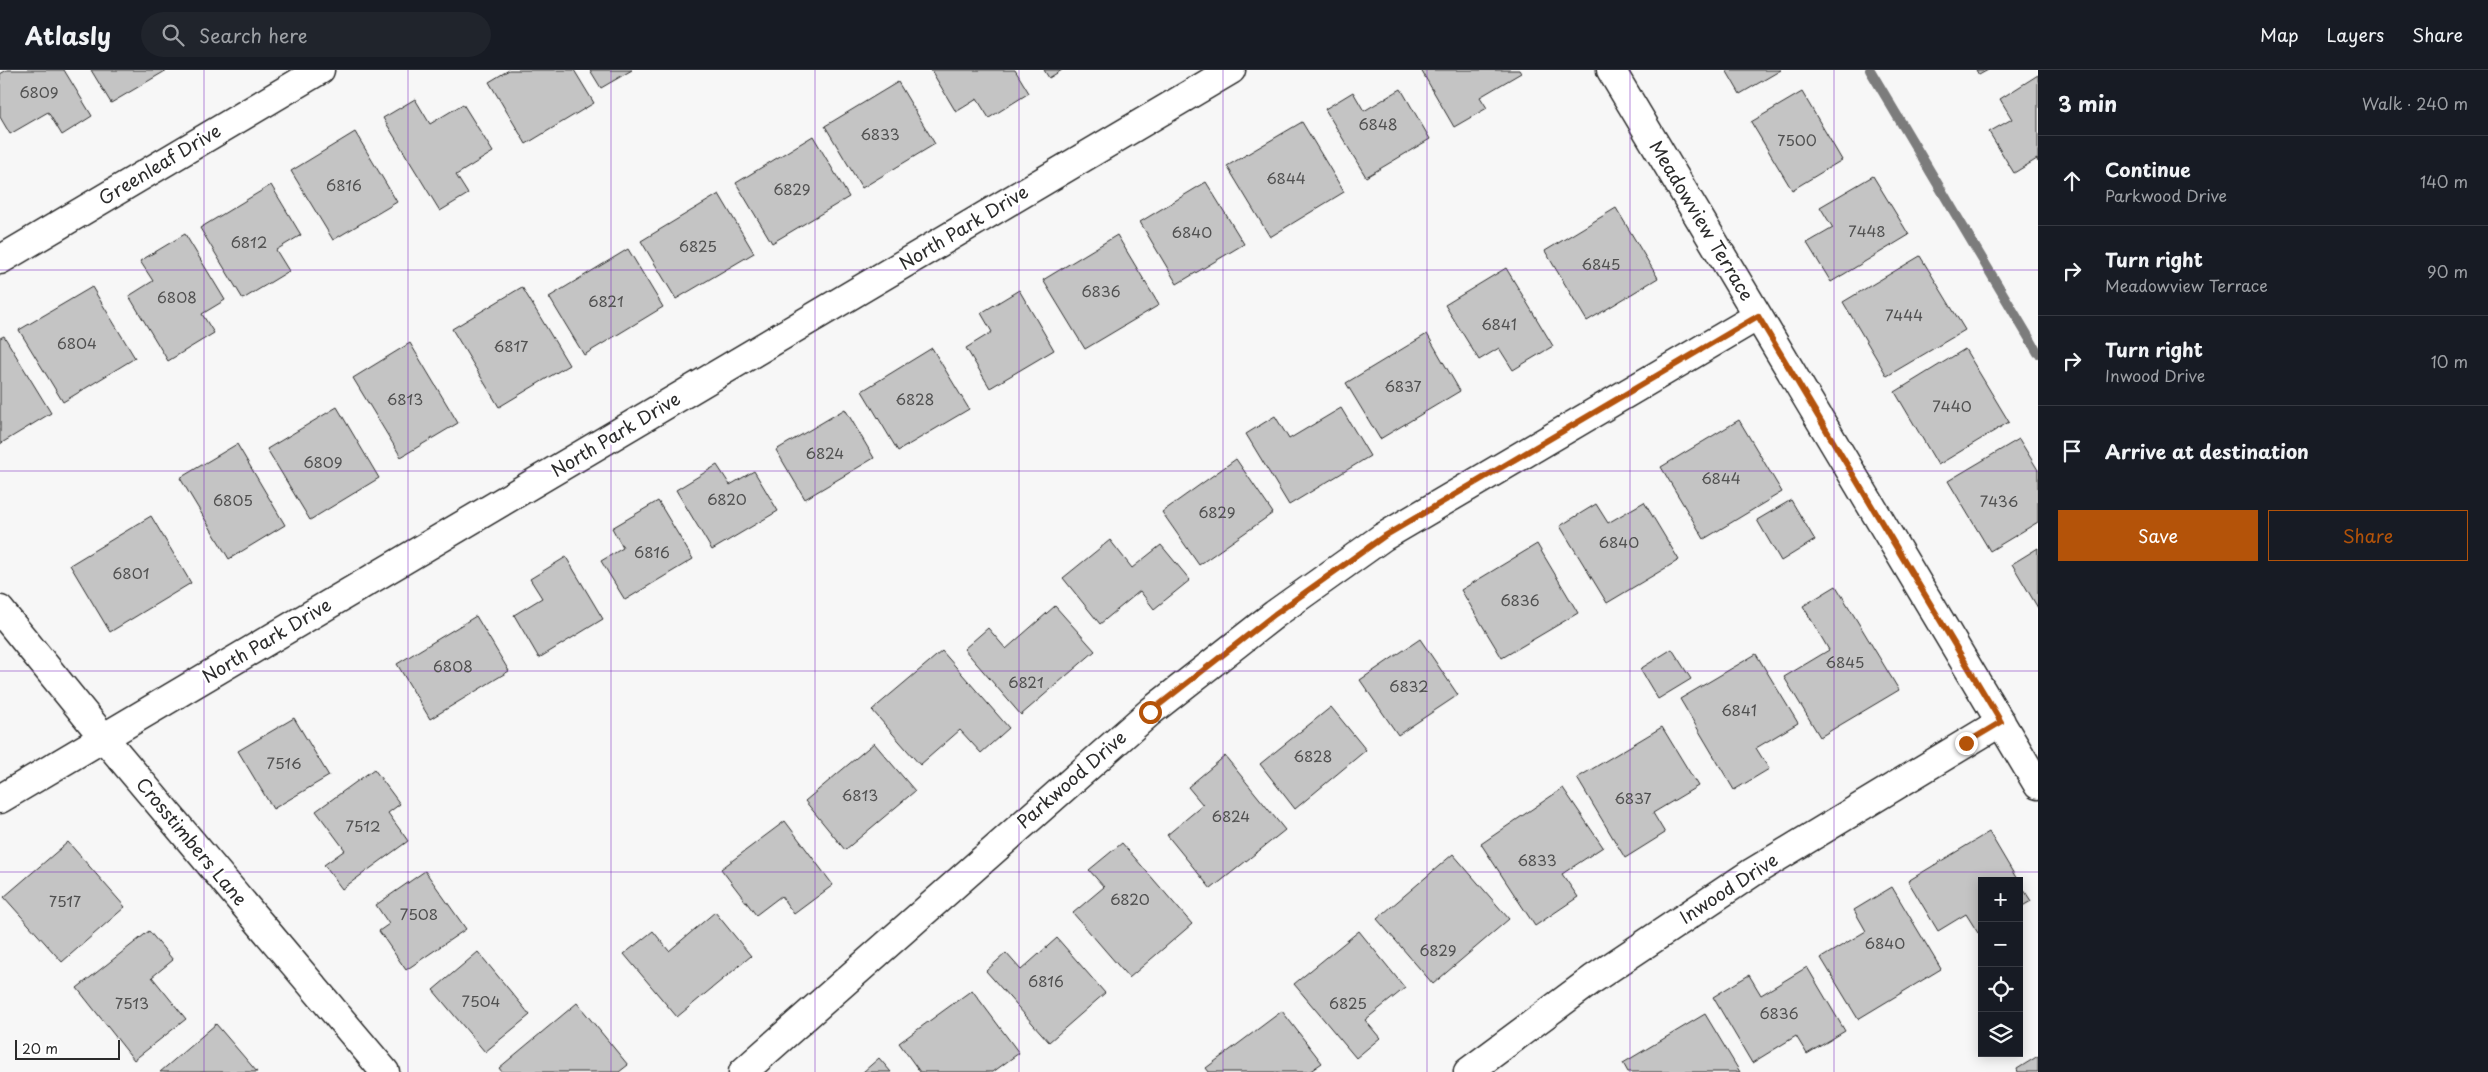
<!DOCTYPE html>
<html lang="en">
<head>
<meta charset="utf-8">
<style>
	body { margin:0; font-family:"Playpen Sans",sans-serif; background:#20242c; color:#f1f3f6 }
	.controls { position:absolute; right:15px; bottom:15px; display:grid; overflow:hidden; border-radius:0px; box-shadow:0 2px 12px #0003 }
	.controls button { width:45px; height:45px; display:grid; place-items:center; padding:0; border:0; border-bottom:1px solid #363941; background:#171b24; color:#f1f3f6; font:25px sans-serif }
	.scale { position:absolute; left:15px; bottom:12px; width:105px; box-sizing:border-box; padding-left:5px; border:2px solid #2b2b2b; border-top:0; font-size:14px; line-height:18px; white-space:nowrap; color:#2b2b2b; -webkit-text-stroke:4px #fff; paint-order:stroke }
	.stop { position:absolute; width:15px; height:15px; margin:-11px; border:4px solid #b45309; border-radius:50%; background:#fff }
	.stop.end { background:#b45309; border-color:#fff; box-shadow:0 1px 5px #0008 }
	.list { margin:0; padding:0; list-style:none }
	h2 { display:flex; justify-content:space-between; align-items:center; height:65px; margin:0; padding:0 20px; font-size:21px }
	h2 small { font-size:16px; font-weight:400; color:#9ea1a6 }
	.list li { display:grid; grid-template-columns:32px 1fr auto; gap:15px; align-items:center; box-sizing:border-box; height:90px; padding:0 20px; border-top:1px solid #363941 }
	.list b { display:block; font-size:19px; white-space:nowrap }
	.list p { margin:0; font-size:16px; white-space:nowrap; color:#9ea1a6 }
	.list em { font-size:16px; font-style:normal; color:#9ea1a6 }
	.actions { display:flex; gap:10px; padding:15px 20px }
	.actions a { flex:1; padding:11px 0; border:1px solid #b45309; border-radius:0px; text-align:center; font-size:18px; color:#b45309 }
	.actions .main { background:#b45309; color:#fff }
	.icon { flex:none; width:28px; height:28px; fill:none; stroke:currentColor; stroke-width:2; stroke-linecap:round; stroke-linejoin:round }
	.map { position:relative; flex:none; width:2038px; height:1002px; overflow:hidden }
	header { display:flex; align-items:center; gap:30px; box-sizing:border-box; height:70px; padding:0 25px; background:#171b24; border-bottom:1px solid #363941 }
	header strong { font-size:24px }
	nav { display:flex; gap:28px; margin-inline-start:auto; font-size:18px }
	.search { width:350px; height:45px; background:#20242c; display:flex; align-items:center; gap:12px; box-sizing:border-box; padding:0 18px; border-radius:28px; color:#9ea1a6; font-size:19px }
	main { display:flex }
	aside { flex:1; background:#171b24 }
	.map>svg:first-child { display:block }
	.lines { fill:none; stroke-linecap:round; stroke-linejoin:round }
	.stream { stroke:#7b7b7b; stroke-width:10 }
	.building { fill:#c4c4c4; stroke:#2b2b2b }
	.street-casing { stroke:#2b2b2b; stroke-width:31 }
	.street { stroke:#fff; stroke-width:28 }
	.route { stroke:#b45309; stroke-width:6 }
	.grid { fill:none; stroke:#7b2cbf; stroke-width:1; stroke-opacity:0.55 }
	.labels { text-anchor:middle; stroke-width:5; stroke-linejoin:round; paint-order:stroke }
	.number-label { font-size:15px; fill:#515151 }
	.street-label { font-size:18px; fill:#2b2b2b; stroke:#fff }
</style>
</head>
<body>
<header>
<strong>Atlasly</strong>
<div class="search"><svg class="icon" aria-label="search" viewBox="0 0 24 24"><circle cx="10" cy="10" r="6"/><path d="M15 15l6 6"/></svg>Search here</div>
<nav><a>Map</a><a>Layers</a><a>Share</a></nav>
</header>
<main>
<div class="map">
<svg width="2038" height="1002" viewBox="0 0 2038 1002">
	<rect width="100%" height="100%" fill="#f7f7f7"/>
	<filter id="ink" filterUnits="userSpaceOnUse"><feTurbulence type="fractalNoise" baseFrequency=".02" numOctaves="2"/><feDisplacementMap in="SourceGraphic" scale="10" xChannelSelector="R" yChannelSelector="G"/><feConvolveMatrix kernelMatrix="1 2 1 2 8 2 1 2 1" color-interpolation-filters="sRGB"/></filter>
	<g filter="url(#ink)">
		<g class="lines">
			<path class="stream" d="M1870,0L2038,283"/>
		</g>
		<path class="building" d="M7,0H64L92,46L62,65L48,42L10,64L0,47V4Z
			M91,0H167L111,33Z
			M509,0H574L594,33L526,74L489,12Z
			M590,0H632L601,18Z
			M931,0H1015L1029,23L989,48L977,29L956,42Z
			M1044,0H1062L1049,8Z
			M1421,0H1519L1521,3L1480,27L1487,38L1454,57Z
			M1726,0H1781L1740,24Z
			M1976,0H1988L1979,5Z
			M2038,5V92L2037,89L2014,103L1989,62L2012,49L2000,29Z
			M898,12L935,74L862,118L825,56Z
			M1401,19L1430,69L1366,107L1325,39L1353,22L1364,41Z
			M1802,22L1842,90L1792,120L1751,52Z
			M415,29L430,54L463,34L493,82L456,105L468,124L440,141L383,48Z
			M1302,52L1344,122L1270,167L1227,96Z
			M355,62L397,132L333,170L291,101Z
			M813,66L849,127L772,173L736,113Z
			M1873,106L1909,165L1831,212L1807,173L1833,158L1820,137Z
			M1206,112L1244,174L1177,214L1140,152Z
			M271,115L301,165L276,180L289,201L243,229L200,158Z
			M719,124L754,183L676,229L641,171Z
			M1616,138L1658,208L1587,251L1545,181Z
			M185,164L225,230L202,244L214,263L168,291L129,226L153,211L140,191Z
			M1117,165L1159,235L1085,279L1043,210Z
			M628,179L663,237L584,285L549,227Z
			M1920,186L1965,260L1887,306L1843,232Z
			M1506,198L1553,276L1513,300L1499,278L1479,290L1445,235Z
			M92,217L135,288L63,332L19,260Z
			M522,217L569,295L499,337L452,259Z
			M1019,220L1054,280L990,318L966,278L992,262L981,243Z
			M1427,264L1460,321L1380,369L1346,313Z
			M4,266L51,343L0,374V268Z
			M410,273L458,353L401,387L353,308Z
			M932,278L969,339L898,381L862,321Z
			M1965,279L2009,352L1938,395L1895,322Z
			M337,337L379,408L310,450L267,379Z
			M1341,338L1370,386L1289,435L1246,364L1275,346L1289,369Z
			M845,339L874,388L805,429L776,380Z
			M1739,350L1782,422L1704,469L1661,397Z
			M2019,369L2038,400V452L1990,481L1948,411Z
			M237,374L285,455L229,489L180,408Z
			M1236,389L1273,443L1199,495L1162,442Z
			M717,395L730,415L754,401L778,441L712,480L676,420Z
			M1791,430L1815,470L1781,491L1757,450Z
			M658,431L693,489L625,530L601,491L623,478L612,458Z
			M1644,432L1679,490L1607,533L1560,456L1596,434L1608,453Z
			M151,446L191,513L110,562L70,495Z
			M1110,470L1132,498L1161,475L1190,510L1154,539L1140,521L1100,554L1063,508Z
			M1537,474L1578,543L1502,588L1461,520Z
			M2038,478V538L2012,494Z
			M566,487L603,549L539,588L514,545L542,528L530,509Z
			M1836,516L1899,620L1820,667L1784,607L1829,580L1803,536Z
			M1055,536L1095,581L1021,645L964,579L988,558L1006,579Z
			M476,546L509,601L430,649L397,594Z
			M1420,569L1458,625L1398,665L1360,610Z
			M1672,579L1691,609L1658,629L1640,599Z
			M942,581L1009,658L981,683L960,660L920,695L872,640Z
			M1756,584L1798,653L1756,678L1769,699L1734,720L1680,629Z
			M1331,637L1366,680L1295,739L1260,694Z
			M294,648L329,706L273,739L238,681Z
			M1662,657L1698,716L1653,743L1665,763L1625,788L1577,708Z
			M874,673L915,721L845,780L805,731Z
			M1225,686L1285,760L1211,819L1167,765L1203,735L1188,717Z
			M374,699L400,734L388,743L408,771L342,819L324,795L345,780L316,741Z
			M1563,718L1603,777L1562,804L1578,827L1535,856L1481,774Z
			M785,751L833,815L794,844L781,826L756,845L721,799Z
			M1989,762L2018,811H1982V861L1978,863L1966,844L1938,861L1908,811Z
			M68,772L125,837L62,892L4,827Z
			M1122,773L1192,854L1129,908L1073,843L1104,817L1089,800Z
			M1453,784L1509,849L1433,914L1377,849Z
			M425,801L466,859L406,900L379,861L389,854L376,835Z
			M2019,812L2031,831L2019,838Z
			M1892,817L1941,899L1858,949L1821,888L1866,861L1854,840Z
			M715,842L751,886L677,947L624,884L653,861L669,881Z
			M149,861L173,890L152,907L186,949L134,990L77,918Z
			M1359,861L1405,918L1365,950L1380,968L1356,988L1294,914Z
			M1057,868L1105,923L1049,972L986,901L1006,883L1021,900Z
			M478,882L530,945L485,982L433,920Z
			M1807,897L1845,961L1807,984L1796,966L1752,993L1713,927L1749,905L1761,925Z
			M972,920L1019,983L993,1002H920L899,973Z
			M577,933L628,995L619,1002H502L499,998Z
			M1282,941L1322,993L1309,1002H1209L1206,998Z
			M1705,944L1740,1002H1628L1623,993Z
			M216,954L257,1002H160Z
			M2038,986V1002H2018L2017,999Z
			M879,988L891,1002H863Z"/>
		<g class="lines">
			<defs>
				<path id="street" d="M1611,0L2038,715
					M0,190L320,0
					M0,540L104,668L385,1002
					M0,729L1231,0
					M743,1002L1150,642L1275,544L1383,467L1758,246
					M1468,1002L1593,909L1753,802L2001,652"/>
			</defs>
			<use href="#street" class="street-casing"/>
			<use href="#street" class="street"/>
		</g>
	</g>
	<g class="lines" filter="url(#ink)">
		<path class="route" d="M1150,642L1275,544L1383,467L1758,246L2001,652L1966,673"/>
	</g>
	<path class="grid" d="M204,0V1002M408,0V1002M611,0V1002M815,0V1002M1019,0V1002M1223,0V1002M1427,0V1002M1630,0V1002M1834,0V1002M0,200H2038M0,401H2038M0,601H2038M0,802H2038"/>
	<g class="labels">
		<g class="number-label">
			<text x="39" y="28">6809</text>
			<text x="1378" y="60">6848</text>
			<text x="880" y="70">6833</text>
			<text x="1797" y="76">7500</text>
			<text x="1286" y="114">6844</text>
			<text x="344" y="121">6816</text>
			<text x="792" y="125">6829</text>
			<text x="1867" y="167">7448</text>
			<text x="1192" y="168">6840</text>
			<text x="249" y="178">6812</text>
			<text x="698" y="182">6825</text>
			<text x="1601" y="200">6845</text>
			<text x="1101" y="227">6836</text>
			<text x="177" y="233">6808</text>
			<text x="606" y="237">6821</text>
			<text x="1904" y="251">7444</text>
			<text x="1499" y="260">6841</text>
			<text x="77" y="279">6804</text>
			<text x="511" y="282">6817</text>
			<text x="1403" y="322">6837</text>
			<text x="405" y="335">6813</text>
			<text x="915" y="335">6828</text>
			<text x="1952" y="342">7440</text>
			<text x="825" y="389">6824</text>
			<text x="323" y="398">6809</text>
			<text x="1721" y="414">6844</text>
			<text x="727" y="435">6820</text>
			<text x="233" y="436">6805</text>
			<text x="1999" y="437">7436</text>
			<text x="1217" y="448">6829</text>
			<text x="1619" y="478">6840</text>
			<text x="652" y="488">6816</text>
			<text x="131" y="509">6801</text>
			<text x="1520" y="536">6836</text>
			<text x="1845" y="598">6845</text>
			<text x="453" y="602">6808</text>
			<text x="1026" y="618">6821</text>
			<text x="1409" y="622">6832</text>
			<text x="1739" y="646">6841</text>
			<text x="1313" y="692">6828</text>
			<text x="284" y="699">7516</text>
			<text x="860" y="731">6813</text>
			<text x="1633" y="734">6837</text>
			<text x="1231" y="752">6824</text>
			<text x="363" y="762">7512</text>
			<text x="1537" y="796">6833</text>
			<text x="1130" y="835">6820</text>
			<text x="65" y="837">7517</text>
			<text x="419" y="850">7508</text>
			<text x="1885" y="879">6840</text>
			<text x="1438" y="886">6829</text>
			<text x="1046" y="917">6816</text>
			<text x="481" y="937">7504</text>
			<text x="132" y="939">7513</text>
			<text x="1348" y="939">6825</text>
			<text x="1779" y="949">6836</text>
		</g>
		<g class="street-label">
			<text transform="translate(160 95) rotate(-31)" y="6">Greenleaf Drive</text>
			<text transform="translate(1701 151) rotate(59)" y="6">Meadowview Terrace</text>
			<text transform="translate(964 158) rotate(-31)" y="6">North Park Drive</text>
			<text transform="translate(616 365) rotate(-31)" y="6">North Park Drive</text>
			<text transform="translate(267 571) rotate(-31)" y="6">North Park Drive</text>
			<text transform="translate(1072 710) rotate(-41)" y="6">Parkwood Drive</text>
			<text transform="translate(191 772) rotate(50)" y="6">Crosstimbers Lane</text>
			<text transform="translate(1729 819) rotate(-33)" y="6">Inwood Drive</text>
		</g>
	</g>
</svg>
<div class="controls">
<button>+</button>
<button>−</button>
<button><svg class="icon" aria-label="locate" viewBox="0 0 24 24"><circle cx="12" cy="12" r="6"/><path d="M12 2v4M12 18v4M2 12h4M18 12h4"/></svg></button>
<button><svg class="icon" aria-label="layers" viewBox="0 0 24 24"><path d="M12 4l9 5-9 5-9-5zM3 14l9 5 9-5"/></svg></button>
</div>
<div class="scale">20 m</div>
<div class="stop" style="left:1150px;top:642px"></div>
<div class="stop end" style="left:1966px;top:673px"></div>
</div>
<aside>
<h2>3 min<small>Walk · 240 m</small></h2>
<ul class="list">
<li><svg class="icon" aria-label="ahead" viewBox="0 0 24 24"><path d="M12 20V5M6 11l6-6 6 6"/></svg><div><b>Continue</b><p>Parkwood Drive</p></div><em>140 m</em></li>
<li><svg class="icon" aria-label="right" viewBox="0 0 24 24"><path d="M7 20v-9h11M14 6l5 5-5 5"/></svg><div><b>Turn right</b><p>Meadowview Terrace</p></div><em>90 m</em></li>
<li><svg class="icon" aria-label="right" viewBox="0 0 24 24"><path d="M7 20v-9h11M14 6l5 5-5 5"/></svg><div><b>Turn right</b><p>Inwood Drive</p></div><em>10 m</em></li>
<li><svg class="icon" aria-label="arrive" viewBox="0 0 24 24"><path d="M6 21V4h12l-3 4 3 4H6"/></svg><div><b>Arrive at destination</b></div></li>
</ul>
<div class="actions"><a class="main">Save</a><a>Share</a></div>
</aside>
</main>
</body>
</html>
